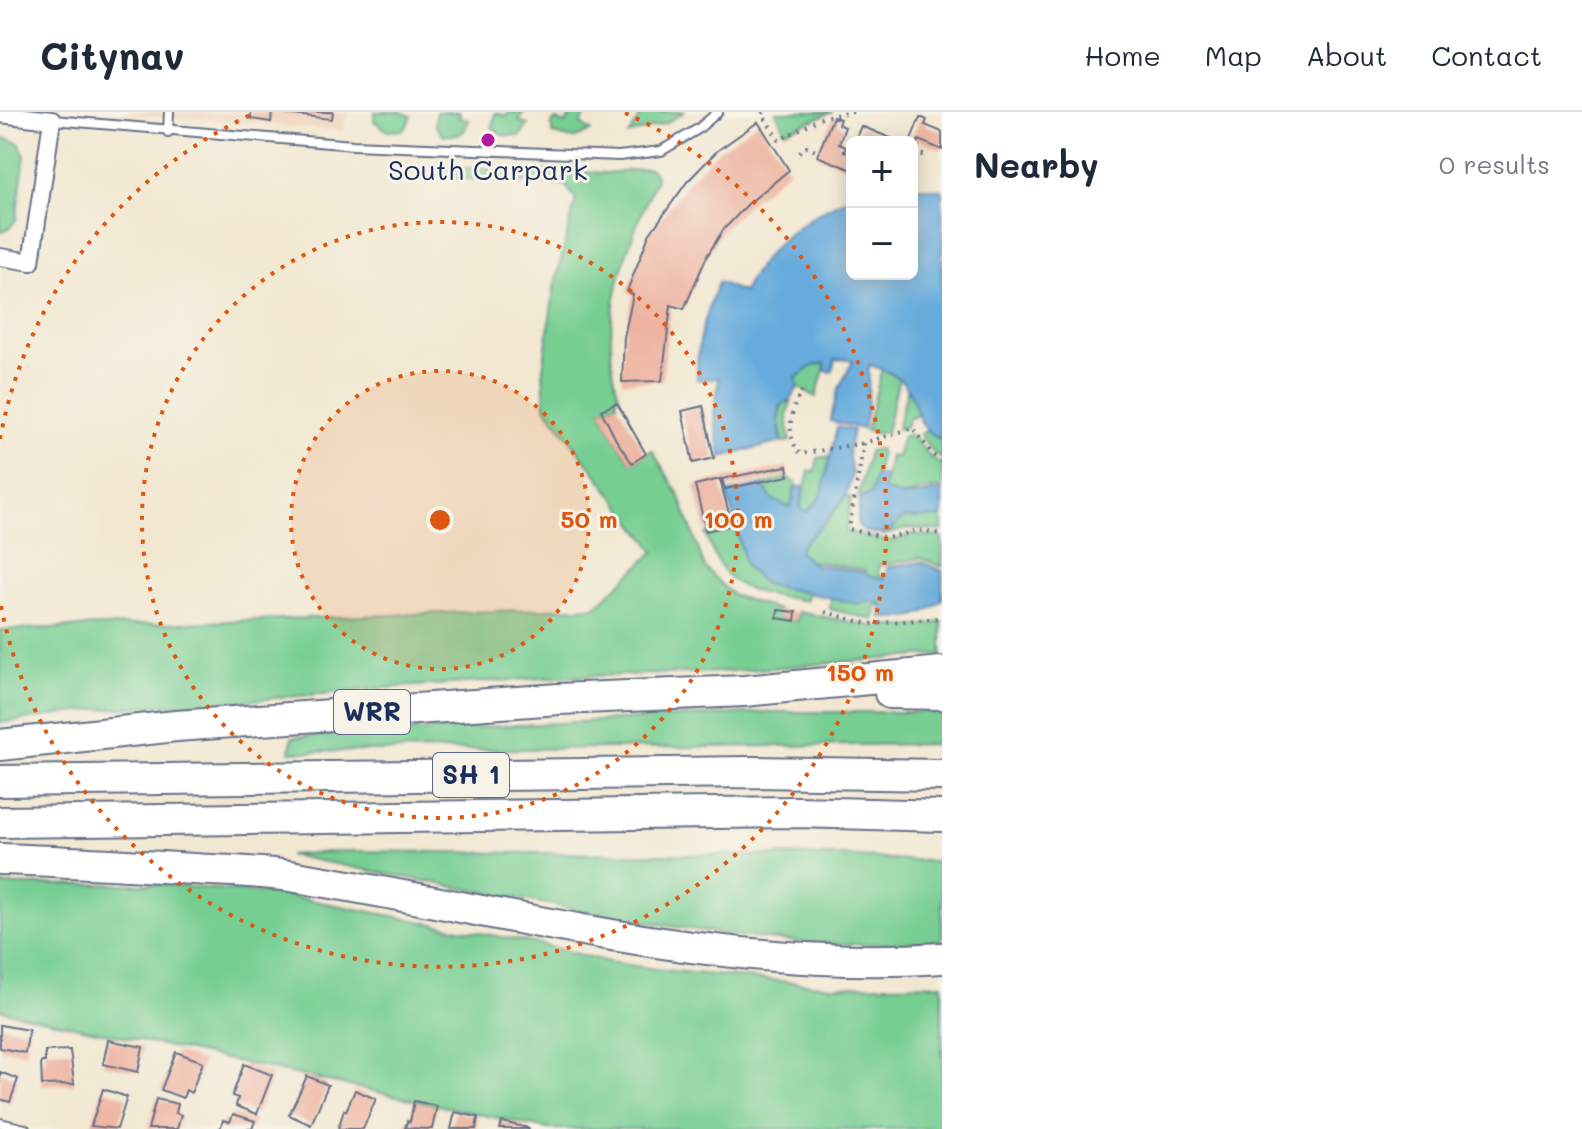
<!DOCTYPE html>
<html lang="en">
<head>
<meta charset="utf-8">
<style>
	body { margin:0; font-family:Mali,sans-serif; background:#f6f6f7; color:#1f2937 }
	.controls { position:absolute; right:24px; top:24px; display:grid; overflow:hidden; border-radius:12px; box-shadow:0 4px 20px #0003 }
	.controls button { width:72px; height:72px; display:grid; place-items:center; padding:0; border:0; border-bottom:2px solid #e0e1e3; background:#fff; color:#1f2937; font:40px sans-serif }
	.list { margin:0; padding:0; list-style:none }
	h2 { display:flex; justify-content:space-between; align-items:center; height:104px; margin:0; padding:0 32px; font-size:34px }
	h2 small { font-size:26px; font-weight:400; color:#747a83 }
	.map { position:relative; flex:none; width:942px; height:1017px; overflow:hidden }
	header { display:flex; align-items:center; gap:48px; box-sizing:border-box; height:112px; padding:0 40px; background:#fff; border-bottom:2px solid #e0e1e3 }
	header strong { font-size:38px }
	nav { display:flex; gap:44px; margin-inline-start:auto; font-size:28px }
	main { display:flex }
	aside { flex:1; background:#fff }
	.map>svg:first-child { display:block }
	.built { fill:#f1d5bd }
	.green { fill:#77ce93; stroke:#497e78; stroke-width:2 }
	.water { fill:#66abdc; stroke:#406d9d; stroke-width:2 }
	.building { fill:#eeb3a0 }
	.lines { fill:none; stroke-linecap:round; stroke-linejoin:round }
	.service-casing { stroke:#667087; stroke-width:12 }
	.minor-casing { stroke:#667087; stroke-width:20 }
	.motorway-casing { stroke:#667087; stroke-width:34 }
	.path { stroke:#667087; stroke-width:4; stroke-dasharray:2 6; stroke-linecap:butt }
	.service { stroke:#fff; stroke-width:8 }
	.minor { stroke:#fff; stroke-width:16 }
	.motorway { stroke:#fff; stroke-width:30 }
	.ring { fill:none; stroke:#de5710; stroke-width:4; stroke-dasharray:4 8 }
	.poi-dot { fill:#b5179e; stroke:#f7f3e8; stroke-width:3 }
	.labels { text-anchor:middle; stroke-width:6; stroke-linejoin:round; paint-order:stroke }
	.shield { fill:#f7f3e8; stroke:#5d6a87; stroke-width:2 }
	.shield-label { font-size:26px; font-weight:bold; fill:#1b2f5e }
	.poi-label { font-size:28px; fill:#1b2f5e; stroke:#f7f3e8 }
	.centre { fill:#de5710; stroke:#f7f3e8; stroke-width:4 }
	.ring-label { font-size:24px; text-anchor:middle; font-weight:bold; fill:#de5710; stroke:#f7f3e8; stroke-width:6; stroke-linejoin:round; paint-order:stroke }
</style>
</head>
<body>
<header>
<strong>Citynav</strong>
<nav><a>Home</a><a>Map</a><a>About</a><a>Contact</a></nav>
</header>
<main>
<div class="map">
<svg width="942" height="1017" viewBox="0 0 942 1017">
	<rect width="100%" height="100%" fill="#f7f3e8"/>
	<filter id="ink" filterUnits="userSpaceOnUse"><feTurbulence type="fractalNoise" baseFrequency=".0125" numOctaves="2"/><feDisplacementMap in="SourceGraphic" scale="16" xChannelSelector="R" yChannelSelector="G"/><feConvolveMatrix kernelMatrix="1 2 1 2 8 2 1 2 1" color-interpolation-filters="sRGB"/></filter>
	<filter id="wash" filterUnits="userSpaceOnUse"><feTurbulence type="fractalNoise" baseFrequency=".006" numOctaves="4" result="noise"/><feDisplacementMap in="SourceGraphic" scale="32" xChannelSelector="R" yChannelSelector="G"/><feGaussianBlur stdDeviation="1.8" result="paint"/><feColorMatrix in="noise" values="0 0 0 0 0 0 0 0 0 0 0 0 0 0 0 0 0 1.4 0 .05"/><feComposite in="paint" operator="in"/></filter>
	<g filter="url(#wash)">
		<rect width="100%" height="100%" fill="#f2e8d2"/>
		<path class="built" d="M105,0H348L344,19Z"/>
		<path class="green" d="M375,0H401L411,4L407,14L402,18L388,19L374,9Z
			M436,0H460L459,5L469,8L464,19L458,23H443L435,13Z
			M509,0H523L519,9L528,13L520,24L502,23L492,15L495,1L507,4Z
			M572,0H587L581,12L591,19L573,27L552,22V11L556,8L566,12Z
			M643,0H684L666,11L628,23Z
			M776,0H833L785,19Z
			M0,25L19,31L25,43L16,108L9,116L0,120Z
			M438,55L607,61L649,56L655,61L656,67C626,136 596,209 619,284L616,285L617,291L601,298L616,328L632,351L652,338L680,385L705,456L732,483L778,498V506L796,509L798,500L873,514H918L942,510V542L720,560L560,565L397,575L231,590L99,597L0,611V518L595,495L655,439L545,295L543,258L554,176L576,87L565,73L434,65Z
			M826,251L816,285L798,275L796,266L813,254Z
			M882,257L899,266L886,320L876,321L866,319Z
			M908,275L918,298L916,304L908,307L906,315L897,317Z
			M783,290H791L787,303L790,329L783,331L778,307Z
			M927,318L942,328V347L931,338L920,322Z
			M908,323L915,325L928,343L942,353V376L919,379L901,385L883,377L890,344L897,345L903,324Z
			M879,337L881,341L871,382L858,385L869,339Z
			M831,344L821,385L807,400L800,397L809,359L815,360L818,346Z
			M788,366L796,371L791,394L788,395L771,387L763,373Z
			M846,385H851L846,419L882,428L891,429L913,422L942,425V455L921,446L879,453L878,463L884,464L883,467L868,464L864,458L813,449V452L799,440C802,426 836,403 846,385Z
			M942,405V419L910,416L884,423L904,406Z
			M736,414C750,471 750,470 808,479L806,489C750,479 725,482 706,422Z
			M831,486L860,492L864,489L883,491V494L876,493L874,508L830,497Z
			M769,600H942V632L290,640L292,625Z
			M344,739L841,744L942,750V828C823,842 691,819 575,797C479,780 384,761 288,743Z
			M155,772L278,782L539,832L609,850L662,858L832,874L942,872V1017H548L0,898V773Z"/>
		<path class="water" d="M912,74L942,78V328C898,308 935,271 869,253L868,291L863,317L830,309L838,278L853,249L846,247L835,248L832,260L825,259V251L813,254L796,266L798,275L790,288L781,293L778,307L782,330L721,345L714,302L719,266L697,268C696,230 705,205 718,170L743,180C766,133 805,105 852,84V162H912Z
			M837,315L853,318L848,339L852,363L847,381L829,407L801,433L799,440L813,452L866,461L868,464L885,467L887,455L921,450L942,459V488C921,507 909,506 881,506L882,491L864,489L860,492L764,472L746,455L727,381L763,373L772,387L788,395L791,394L796,374L804,375L800,397L807,400L821,385Z
			M876,362L885,364L883,377L901,385L942,379V405L904,406L884,423L864,419L857,412L860,387L871,382Z"/>
		<g id="blocks">
			<path class="building" d="M251,0H272L271,10L251,7Z
				M285,0H333L332,7L285,2Z
				M833,5L840,7L838,12L845,15L839,32L846,35L844,39L849,41L852,35V58L817,44Z
				M920,5L927,8L925,13L942,20V38L919,28L912,44V30H910Z
				M758,10L789,58L748,92L723,118L707,144L684,197L671,193L662,269L622,270L624,225L633,183L627,179L649,123L687,70L717,39Z
				M861,14L900,30H854Z
				M617,291L646,342L632,351L616,328L601,298Z
				M703,294L714,346L693,351L682,299Z
				M787,354L789,364L725,377L722,367Z
				M720,367L732,413L706,419L695,373Z
				M778,498L796,500L795,509L777,506Z
				M0,913L29,918L25,941L0,936Z
				M108,928L143,935L138,960L103,952Z
				M70,938L74,972L42,973L41,950H45V939Z
				M176,940L203,950L191,981L186,978L183,986L161,978Z
				M244,952L272,963L257,1002L236,994L238,986L232,984Z
				M0,960L18,967L10,990L0,987Z
				M307,964L328,973L311,1013L289,1003Z
				M103,977L127,985L117,1017L91,1014Z
				M355,978L376,987L363,1017H338L344,998L346,999Z
				M156,987L178,992L176,1001L181,1003L177,1017H148Z
				M414,989L437,994L432,1017L405,1016L407,1009L410,1010Z
				M455,1000L478,1005L476,1017H451Z
				M233,1002L255,1009L252,1017H220L223,1008L230,1010Z
				M502,1010L529,1016V1017H500Z"/>
		</g>
	</g>
	<g filter="url(#ink)">
		<use href="#blocks" fill-opacity="0" stroke="#667087" stroke-width="2"/>
		<g class="lines">
			<defs>
				<path id="service" d="M53,8L353,33L619,44L661,39L698,17L718,0
					M168,20L169,0
					M0,1011L25,1017"/>
				<path id="minor" d="M0,2L52,8L31,150L0,145"/>
				<path id="motorway" d="M890,581L942,582
					M0,633L176,614L559,587L744,579L942,560
					M0,669L751,660L942,663
					M0,710L797,700L942,704
					M0,747C65,749 129,753 193,757C225,759 258,759 290,764C506,798 721,861 942,846"/>
			</defs>
			<use href="#service" class="service-casing"/>
			<use href="#minor" class="minor-casing"/>
			<use href="#motorway" class="motorway-casing"/>
			<path class="path" d="M764,0L762,2L779,28L823,5L854,0
				M799,40L807,35L818,40
				M914,40L926,44
				M802,279C790,298 785,322 800,342L864,331
				M942,349L933,343L913,316L864,331L849,417L887,426L918,418L942,422
				M825,500L869,512L942,506"/>
			<use href="#service" class="service"/>
			<use href="#minor" class="minor"/>
			<use href="#motorway" class="motorway"/>
		</g>
	</g>
	<circle cx="440" cy="408" r="149" fill="#de5710" fill-opacity=".12"/>
	<g class="ring">
		<circle cx="440" cy="408" r="149"/>
		<circle cx="440" cy="408" r="298"/>
		<path d="M0 327A447 447 0 0 1 255 1M625 1A447 447 0 1 1 0 489"/>
	</g>
	<circle class="poi-dot" cx="488" cy="28" r="8"/>
	<g class="labels">
		<g class="shield">
			<rect x="334" y="578" width="76" height="44" rx="6"/>
			<rect x="433" y="641" width="76" height="44" rx="6"/>
		</g>
		<g class="shield-label">
			<text x="372" y="609">WRR</text>
			<text x="471" y="672">SH 1</text>
		</g>
		<g class="poi-label">
			<text x="488" y="68">South Carpark</text>
		</g>
	</g>
	<circle cx="440" cy="408" r="12" class="centre"/>
	<g class="ring-label">
		<text x="589" y="416">50 m</text>
		<text x="738" y="416">100 m</text>
		<text x="860" y="569">150 m</text>
	</g>
</svg>
<div class="controls">
<button>+</button>
<button>−</button>
</div>
</div>
<aside>
<h2>Nearby<small>0 results</small></h2>
<ul class="list">
</ul>
</aside>
</main>
</body>
</html>
